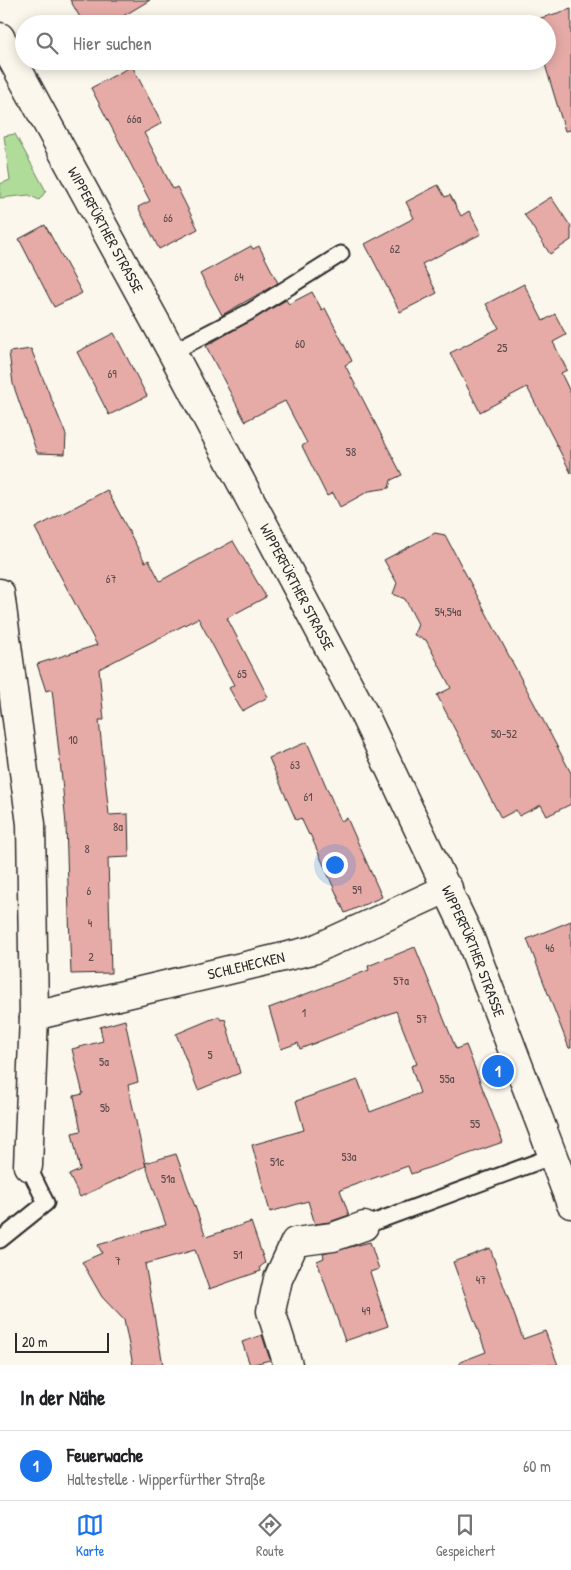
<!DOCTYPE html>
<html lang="de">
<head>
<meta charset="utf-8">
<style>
	body { margin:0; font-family:"Patrick Hand",sans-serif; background:#f6f6f6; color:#202124 }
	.scale { position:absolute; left:15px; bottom:12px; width:94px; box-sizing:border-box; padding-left:5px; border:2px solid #2b2b2b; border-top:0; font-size:14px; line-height:18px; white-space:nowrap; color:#2b2b2b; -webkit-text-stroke:4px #fbf7ec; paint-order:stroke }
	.you { position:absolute; left:334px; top:864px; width:18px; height:18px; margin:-12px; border:4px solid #fff; border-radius:50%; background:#1a73e8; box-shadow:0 0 0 8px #1a73e833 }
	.badge { display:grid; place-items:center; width:32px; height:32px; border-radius:50%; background:#1a73e8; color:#fff; font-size:16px; font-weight:700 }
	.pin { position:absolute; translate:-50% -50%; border:2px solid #fff; box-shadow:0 1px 5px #0006 }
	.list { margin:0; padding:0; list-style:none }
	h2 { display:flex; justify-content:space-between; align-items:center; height:65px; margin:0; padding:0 20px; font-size:21px }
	h2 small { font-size:16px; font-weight:400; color:#757577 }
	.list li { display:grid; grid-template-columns:32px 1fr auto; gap:15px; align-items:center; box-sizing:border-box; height:70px; padding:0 20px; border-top:1px solid #e0e0e0 }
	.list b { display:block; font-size:19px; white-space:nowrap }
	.list p { margin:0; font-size:16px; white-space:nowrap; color:#757577 }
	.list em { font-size:16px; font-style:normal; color:#757577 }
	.icon { flex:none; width:28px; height:28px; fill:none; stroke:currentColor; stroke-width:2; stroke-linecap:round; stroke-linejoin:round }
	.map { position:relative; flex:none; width:571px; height:1365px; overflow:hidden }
	.search { position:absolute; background:#fff; box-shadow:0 2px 12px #0003; left:15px; right:15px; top:15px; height:55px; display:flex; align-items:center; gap:12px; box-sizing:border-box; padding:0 18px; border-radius:28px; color:#757577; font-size:19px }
	.sheet { height:135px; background:#fff }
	nav { display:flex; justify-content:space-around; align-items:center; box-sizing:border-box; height:70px; border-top:1px solid #e0e0e0; background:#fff; font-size:14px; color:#757577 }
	nav a { display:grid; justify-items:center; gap:2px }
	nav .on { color:#1a73e8 }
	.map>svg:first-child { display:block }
	.green { fill:#b0dc9a; stroke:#6e8462 }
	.building { fill:#e6aba7; stroke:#2b2b2b }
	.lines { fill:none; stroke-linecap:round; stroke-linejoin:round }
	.service-casing { stroke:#2b2b2b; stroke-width:19 }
	.minor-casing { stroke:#2b2b2b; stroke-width:31 }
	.secondary-casing { stroke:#2b2b2b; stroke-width:31 }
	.service { stroke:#fbf7ec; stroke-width:15 }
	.minor { stroke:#fbf7ec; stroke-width:28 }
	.secondary { stroke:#fbf7ec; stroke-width:28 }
	.labels { text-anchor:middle; stroke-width:4; stroke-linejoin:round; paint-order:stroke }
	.number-label { font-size:12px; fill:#5a4b4a }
	.street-label { font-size:15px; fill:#2b2b2b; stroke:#fbf7ec }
</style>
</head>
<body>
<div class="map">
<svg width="571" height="1365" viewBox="0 0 571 1365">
	<rect width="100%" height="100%" fill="#fbf7ec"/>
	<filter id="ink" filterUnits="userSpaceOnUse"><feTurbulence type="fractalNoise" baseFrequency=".02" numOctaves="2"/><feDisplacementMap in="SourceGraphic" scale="10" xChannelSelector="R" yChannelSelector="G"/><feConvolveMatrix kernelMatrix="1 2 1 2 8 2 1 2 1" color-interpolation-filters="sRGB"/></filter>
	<g filter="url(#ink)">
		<path class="green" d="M15,134L46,191L39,200L29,195L0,198V184L10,180L4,136Z"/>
		<path class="building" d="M70,0H150L110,24H84Z
			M571,9V130L565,131L544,61H547V24H532L531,21Z
			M132,66L162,123L144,133L173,189L177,187L198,229L159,249L138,207L150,201L91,88Z
			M438,185L445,197L450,195L461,216L469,211L481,234L422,264L437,293L400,312L365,244L414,218L406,202Z
			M551,197L571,227V240L550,254L524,214Z
			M45,225L82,293L54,307L19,239Z
			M251,246L253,249L259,246L278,283L222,315L200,274Z
			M524,284L543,321L555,314L566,335L553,342L567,370L561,373L571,394V473L527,387L480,412L450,353L499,328L486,304Z
			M312,292L322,310L325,308L343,343L352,361L345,365L402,475L391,480L389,488L369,491L340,507L333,493L327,496L302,446L307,443L285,401L245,421L206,346L286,300L289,304Z
			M114,333L147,396L109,415L77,352Z
			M31,349L66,435L65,454L37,453L13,384L9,352Z
			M107,490L145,562L149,560L160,581L233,541L266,597L227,618L268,697L242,711L229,688L234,685L198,618L99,669L104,720H99L109,815L128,814L129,857L108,858L111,973L71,974L66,825L62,780L52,689L46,691L37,664L97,645L35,528Z
			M435,533L445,535L571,773V804L547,816L541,805L519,816L516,810L501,818L437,695L451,688L426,640L414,635L418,624L405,599L393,594L397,583L384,560Z
			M307,742L341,821L347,818L382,897L345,913L310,834L309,835L301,818L296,820L269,758Z
			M571,921V1048H569L527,939Z
			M415,947L456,1049L466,1045L503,1142L411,1174L408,1166L340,1190L349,1215L329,1222L315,1224L308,1201L270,1212L252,1145L304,1130L296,1101L358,1080L370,1112L420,1093L411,1066L417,1064L396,1011L300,1049L298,1043L281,1049L269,1008L369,970L368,966Z
			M219,1016L221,1020L225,1019L240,1073L198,1090L176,1034Z
			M125,1020L138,1082L128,1085L145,1163L176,1154L206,1237L251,1222L265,1263L260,1267L261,1271L209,1289L195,1250L145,1264L163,1365H133L124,1320L102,1297L82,1262L102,1253L98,1245L166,1225L145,1163L146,1166L80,1197L69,1175L80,1170L72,1133L81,1131L74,1096L83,1094L72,1049L103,1041L100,1027Z
			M370,1242L379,1269L370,1272L388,1326L345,1341L317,1261L324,1258L323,1254Z
			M490,1248L523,1339L545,1331L558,1365H460V1362L486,1352L453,1262Z
			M262,1335L270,1360L250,1365L242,1342Z"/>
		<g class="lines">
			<defs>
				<path id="service" d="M172,352L249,312L341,254
					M364,1226L553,1156
					M0,1240L46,1203L28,1166"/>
				<g id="minor">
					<path d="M0,593L31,824L34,1016L28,1166"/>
					<path id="s1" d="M34,1016L313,950L448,888"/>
					<path d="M288,1365L271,1311L278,1279L295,1242L333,1237L364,1226"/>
				</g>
				<g id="secondary">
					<path id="s2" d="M0,37L172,352L363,712L470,938L571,1204"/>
				</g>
			</defs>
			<use href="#service" class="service-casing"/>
			<use href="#minor" class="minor-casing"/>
			<use href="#secondary" class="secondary-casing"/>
			<use href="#service" class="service"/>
			<use href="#minor" class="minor"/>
			<use href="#secondary" class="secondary"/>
		</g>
	</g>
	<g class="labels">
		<g class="number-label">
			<text x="134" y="123">66a</text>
			<text x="168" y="222">66</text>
			<text x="395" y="253">62</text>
			<text x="239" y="281">64</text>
			<text x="300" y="348">60</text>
			<text x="502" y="352">25</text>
			<text x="112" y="378">69</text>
			<text x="351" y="456">58</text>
			<text x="111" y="583">67</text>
			<text x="448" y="616">54,54a</text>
			<text x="242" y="678">65</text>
			<text x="504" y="738">50-52</text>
			<text x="73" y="744">10</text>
			<text x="295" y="769">63</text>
			<text x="308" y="801">61</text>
			<text x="118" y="831">8a</text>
			<text x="87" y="853">8</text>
			<text x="357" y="894">59</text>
			<text x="89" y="895">6</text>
			<text x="90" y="927">4</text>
			<text x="550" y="952">46</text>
			<text x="91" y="961">2</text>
			<text x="401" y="985">57a</text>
			<text x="304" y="1017">1</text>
			<text x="422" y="1023">57</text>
			<text x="210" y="1059">5</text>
			<text x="104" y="1066">5a</text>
			<text x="447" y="1083">55a</text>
			<text x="105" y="1112">5b</text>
			<text x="475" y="1128">55</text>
			<text x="349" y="1161">53a</text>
			<text x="277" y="1166">51c</text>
			<text x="168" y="1183">51a</text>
			<text x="238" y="1259">51</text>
			<text x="118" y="1265">7</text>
			<text x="481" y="1284">47</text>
			<text x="366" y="1315">49</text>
		</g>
		<g class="street-label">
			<text dy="5" stroke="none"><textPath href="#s2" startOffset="220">WIPPERFÜRTHER STRASSE</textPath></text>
			<text dy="5" stroke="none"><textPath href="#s2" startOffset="625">WIPPERFÜRTHER STRASSE</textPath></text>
			<text dy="5" stroke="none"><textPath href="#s2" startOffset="1030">WIPPERFÜRTHER STRASSE</textPath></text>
			<text dy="5" stroke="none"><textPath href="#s1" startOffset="218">SCHLEHECKEN</textPath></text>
		</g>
	</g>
</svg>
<div class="scale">20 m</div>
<div class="you"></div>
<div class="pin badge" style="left:498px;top:1071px">1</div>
<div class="search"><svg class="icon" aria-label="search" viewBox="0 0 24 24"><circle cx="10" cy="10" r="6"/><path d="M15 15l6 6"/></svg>Hier suchen</div>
</div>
<section class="sheet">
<h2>In der Nähe<small></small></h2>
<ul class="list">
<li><span class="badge">1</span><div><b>Feuerwache</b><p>Haltestelle · Wipperfürther Straße</p></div><em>60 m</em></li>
</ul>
</section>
<nav>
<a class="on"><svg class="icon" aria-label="map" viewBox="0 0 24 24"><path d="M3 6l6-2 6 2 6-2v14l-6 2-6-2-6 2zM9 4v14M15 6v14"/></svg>Karte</a>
<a><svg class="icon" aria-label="directions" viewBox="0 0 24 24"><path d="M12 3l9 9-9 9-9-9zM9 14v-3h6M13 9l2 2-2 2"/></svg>Route</a>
<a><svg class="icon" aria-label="saved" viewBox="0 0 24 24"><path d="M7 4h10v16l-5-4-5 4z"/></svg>Gespeichert</a>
</nav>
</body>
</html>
